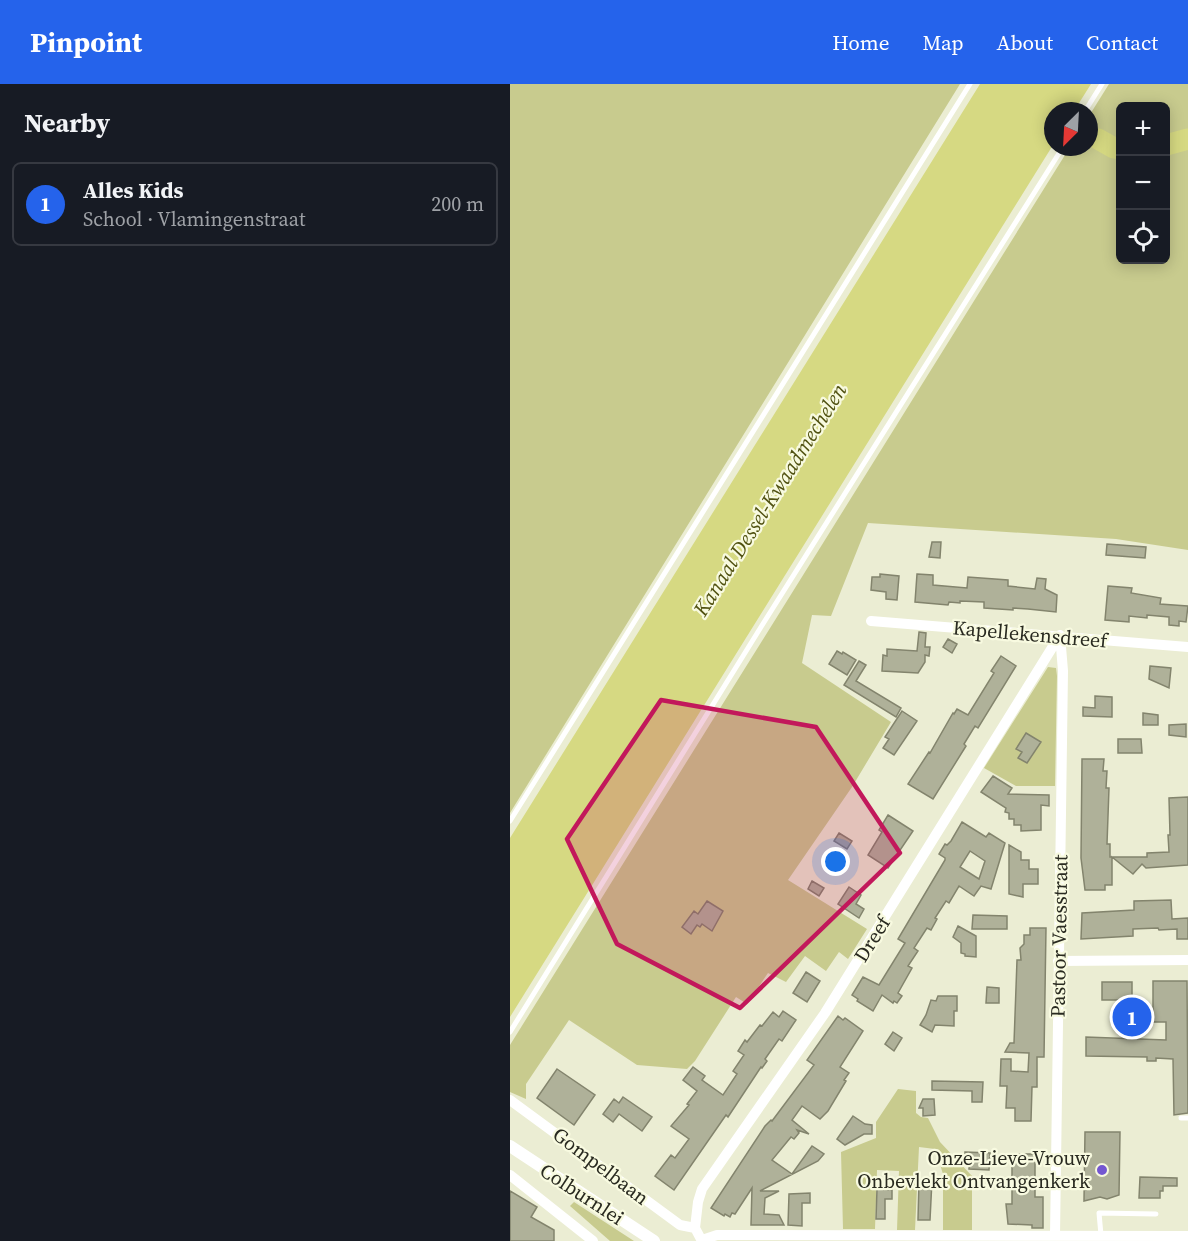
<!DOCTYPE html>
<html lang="en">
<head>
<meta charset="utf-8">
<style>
	body { margin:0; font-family:"Source Serif 4",serif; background:#20242c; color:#f1f3f6 }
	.controls { position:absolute; right:18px; top:18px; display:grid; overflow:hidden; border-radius:9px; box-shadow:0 3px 15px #0003 }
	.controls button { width:54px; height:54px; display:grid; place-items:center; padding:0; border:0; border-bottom:2px solid #363941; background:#171b24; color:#f1f3f6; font:30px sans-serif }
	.compass { position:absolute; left:534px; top:18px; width:54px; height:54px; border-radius:50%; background:#171b24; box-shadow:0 3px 15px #0003; rotate:204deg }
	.you { position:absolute; left:326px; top:778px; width:21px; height:21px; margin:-15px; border:4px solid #fff; border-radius:50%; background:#1a73e8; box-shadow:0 0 0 9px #1a73e833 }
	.badge { display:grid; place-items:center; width:39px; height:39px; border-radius:50%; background:#2563eb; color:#fff; font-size:20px; font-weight:700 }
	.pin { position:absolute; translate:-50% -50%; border:3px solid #fff; box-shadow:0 2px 6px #0006 }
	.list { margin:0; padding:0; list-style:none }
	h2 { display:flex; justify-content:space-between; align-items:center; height:78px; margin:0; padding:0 24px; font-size:26px }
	h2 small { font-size:20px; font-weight:400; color:#9ea1a6 }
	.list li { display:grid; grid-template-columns:39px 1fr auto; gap:18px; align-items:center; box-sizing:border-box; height:84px; margin:0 12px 12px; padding:0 12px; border:2px solid #363941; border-radius:9px }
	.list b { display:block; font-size:22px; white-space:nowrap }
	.list p { margin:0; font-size:20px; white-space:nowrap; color:#9ea1a6 }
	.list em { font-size:20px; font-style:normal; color:#9ea1a6 }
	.icon { flex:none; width:33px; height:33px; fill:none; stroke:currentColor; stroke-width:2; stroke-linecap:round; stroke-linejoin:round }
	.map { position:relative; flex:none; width:678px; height:1157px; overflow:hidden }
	header { display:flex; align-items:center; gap:36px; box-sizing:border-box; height:84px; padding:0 30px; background:#2563eb; color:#fff }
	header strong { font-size:28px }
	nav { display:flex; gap:33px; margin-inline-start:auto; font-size:21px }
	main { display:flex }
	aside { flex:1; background:#171b24 }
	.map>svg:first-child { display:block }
	.green { fill:#c8cb8e; fill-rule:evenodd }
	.water { fill:#d6d982 }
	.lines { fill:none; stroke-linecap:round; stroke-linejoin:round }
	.river { stroke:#d6d982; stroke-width:21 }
	.building { fill:#afb199; stroke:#83846d; stroke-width:1.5; fill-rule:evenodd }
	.service { stroke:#fff; stroke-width:5 }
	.minor { stroke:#fff; stroke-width:10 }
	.tertiary { stroke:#fff; stroke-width:12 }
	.marked { fill:#c2185b; fill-opacity:0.2; stroke:#c2185b; stroke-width:4.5; stroke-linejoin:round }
	.poi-dot { fill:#7457d1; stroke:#f8fae0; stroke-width:2 }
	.labels { text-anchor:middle; stroke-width:4.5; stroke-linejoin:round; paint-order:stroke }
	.street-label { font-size:20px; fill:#292a20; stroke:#f8fae0 }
	.poi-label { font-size:20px; fill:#292a20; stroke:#f8fae0; text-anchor:end }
	.water-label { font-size:21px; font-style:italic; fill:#515211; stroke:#f8fae0 }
</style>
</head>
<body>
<header>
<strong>Pinpoint</strong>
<nav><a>Home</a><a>Map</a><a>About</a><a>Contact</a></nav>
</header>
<main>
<aside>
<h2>Nearby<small></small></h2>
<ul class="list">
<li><span class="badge">1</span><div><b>Alles Kids</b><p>School · Vlamingenstraat</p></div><em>200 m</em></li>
</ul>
</aside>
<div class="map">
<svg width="678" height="1157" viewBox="0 0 678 1157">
	<rect width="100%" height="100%" fill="#ebedd3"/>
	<path class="green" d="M0,0H450L0,729Z
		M599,0H678V466L606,455L358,439L321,532L302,531L292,579L381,638L342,703L278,796L357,845L338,875L329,868L316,887L295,872L276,898L258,889L237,920L226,913L185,977L177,985L127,981L59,936L16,1000V1015L0,1008V961L560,63H579V32ZM610,22H656V176H610Z
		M538,583L546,584L547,592L545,702H506L474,684Z
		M388,1005L406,1007V1029L411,1033L418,1034L430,1058L462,1092V1146H433V1090L425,1065L409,1063L405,1146H387L389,1087L367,1086L365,1145H333L331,1068L366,1054V1038Z
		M64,1118L124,1157H100L60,1122Z"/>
	<path class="water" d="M470,0H581L564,27H543V61L0,933V754Z"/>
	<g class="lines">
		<path class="river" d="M588,55L604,64L610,65
			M656,61L678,55"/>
	</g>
	<path class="building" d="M422,458H431L430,474L419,473Z
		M597,460L636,463L635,474L596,471Z
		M370,490L389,492L387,516L376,515V508L361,506L362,493H370Z
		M407,490L423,491V501L457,504L458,493L498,496V502L525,505L527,494L536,495L535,505L547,511L546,528L518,525L503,524V526L474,524V518L450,517V519L439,518L438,521L405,518Z
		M598,502L622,504L621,509L651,514L650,520L678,522L676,538L669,537V542L659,541V533L637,531V534L619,532V538L595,536Z
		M409,548L416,549L415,563H420L419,572L415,571V578L408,589L372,587L373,571L377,572V565L407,567Z
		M438,555L447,560L442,569L433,563Z
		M327,567L332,570L333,568L346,576L337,591L319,580Z
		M491,572L506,582L468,644L465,642L454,660L456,662L423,715L398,700L419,668L420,669L443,629L444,630L447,625L458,631L484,589L481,587Z
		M349,577L356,581L346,597L391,624L386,633L334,601Z
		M640,582L661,584L659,604L639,595Z
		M585,612L602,613V633L573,632V623L585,624Z
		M392,627L407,637L384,671L373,664L379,655L375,653Z
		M633,629L648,631V641H633Z
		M676,640V653L659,651V641Z
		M516,649L531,658L517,679L508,674L512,668L506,665Z
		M608,655H631L632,669H608Z
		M572,675H594L593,687H597L596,704H599L597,760H600V773H637V769L659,768L658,751H660L659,714L678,713V781L636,784L632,780L623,790L602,773V801H595V806H575L571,774Z
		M483,692L502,704L498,710L539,711V722L531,721V746L511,747V741H504V735H499V729L495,728L496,724L471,708Z
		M378,731L403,747L378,784L358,771L372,748L369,746Z
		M452,738L476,753L479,749L495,759L481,805L471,802L464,812L449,802L439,819L436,817L425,834L427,835L421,846L417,844L404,864L408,867L398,882L402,884L388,909L392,912L387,919L384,917L383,919L372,911L363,927L347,917L348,915L342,911L353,893L369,901L395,859L388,855L435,776V774L429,770L435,760L437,761L441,757ZM460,767L475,777L469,795L450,783Z
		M329,749L342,757L337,765L324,757Z
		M499,761L511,768V776H519V785H528V800H513V813L499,810Z
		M302,797L314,804L309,812L298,805Z
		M339,803L351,811L346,820L354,825L349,834L328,820Z
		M661,816L662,835L678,834V855H667V845L649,846L648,844L623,845V852L571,855L572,829L624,826V817Z
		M197,817L213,827L202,847L192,840L190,843L187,841L181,850L172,843L184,827L188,830Z
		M463,831L497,832V845H462Z
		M448,842L466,852V873L455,872V870L451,869V859L443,853Z
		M520,844H536L534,973H527V1003H522L521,1037H505V1024H496L497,1002H490L491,975H501V987L518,988L519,969L495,968L500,959H504L507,876H511L510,864L514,860V851H520Z
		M296,888L310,897L297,918L283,909Z
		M643,897H677L678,1029L664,1031L663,975L646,974V977H637V973L576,972V953L656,956V938H643Z
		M592,898H622V916H592Z
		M477,903L489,904V919H476Z
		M428,912H447V927H444V942L425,941L422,948L410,941L416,931L421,916L426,917Z
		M273,927L286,936L272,957L269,955L255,975L257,977L252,984L251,983L218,1033L216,1031L164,1106L145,1092L161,1071L165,1074L179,1055L161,1042L179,1021L177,1020L187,1007L173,996L183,983L195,992L192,996L213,1011L227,990L223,987L234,971L228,967L235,956L237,958L250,941L252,942L263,928L269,933Z
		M328,932L333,936L335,934L353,947L330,983L339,989L334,996L336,997L318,1027L310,1035L292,1022L282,1036L299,1050L287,1046L289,1049L284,1055L281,1053L262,1076L282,1090L302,1062L314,1070L308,1077L250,1107H269L255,1114L254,1130L269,1131L274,1141H241L242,1104L225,1130L222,1129L220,1133L215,1130L214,1132L201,1124L255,1042L261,1036L262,1037L304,981L297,976Z
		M383,948L392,954L384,967L375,960Z
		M47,985L85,1011L64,1041L27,1014Z
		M422,997L473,998L472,1018H462V1007L422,1006Z
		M113,1013L142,1033L132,1047L109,1030L103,1038L93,1030L104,1015L109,1019Z
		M413,1015H424L425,1031L413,1032V1024H409Z
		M343,1032L355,1040L362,1041V1050H354L335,1061L327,1055Z
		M575,1048H610L609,1111L597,1115L590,1113L574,1117Z
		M455,1068L480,1069L479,1086L459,1085V1077H455Z
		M502,1070H525V1113H533V1144H522V1141L498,1140L496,1120H502Z
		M630,1093L667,1094V1102H653V1107H650V1114H629Z
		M409,1096H422L420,1136H408Z
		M367,1105L382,1106V1115H375V1135H366Z
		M0,1107L27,1123L21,1133L44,1146V1157H0Z
		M300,1109V1119H292V1142L278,1141L279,1110Z"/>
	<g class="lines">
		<path class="service" d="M575,27L592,0
			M0,737L460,0
			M0,948L251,543L553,63
			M671,1034H678
			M591,1151L589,1129L646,1130"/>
		<path class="minor" d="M361,537L678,563
			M548,877L678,876
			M0,1016L170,1141L185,1144
			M0,1091L83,1157
			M545,1152L553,587L550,551
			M192,1156L207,1151L678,1152
			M192,1157L185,1144L188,1118L192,1105L315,929L550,551"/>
		<path class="tertiary" d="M0,1062L144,1157"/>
	</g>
	<path class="marked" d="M151,616L306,643L390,769L230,924L107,860L57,755Z"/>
	<circle class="poi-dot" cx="592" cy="1086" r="6"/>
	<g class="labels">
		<g class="street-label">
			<text transform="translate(520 550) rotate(5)" y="7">Kapellekensdreef</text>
			<text transform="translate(549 852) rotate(-89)" y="7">Pastoor Vaesstraat</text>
			<text transform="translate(362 855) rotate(-58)" y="7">Dreef</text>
			<text transform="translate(91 1082) rotate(37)" y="7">Gompelbaan</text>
			<text transform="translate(72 1110) rotate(33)" y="7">Colburnlei</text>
		</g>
		<g class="poi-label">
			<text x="580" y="1081">Onze-Lieve-Vrouw<tspan x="580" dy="23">Onbevlekt Ontvangenkerk</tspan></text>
		</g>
		<g class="water-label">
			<text transform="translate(260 416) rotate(-58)" y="7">Kanaal Dessel-Kwaadmechelen</text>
		</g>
	</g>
</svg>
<div class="controls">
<button>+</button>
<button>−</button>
<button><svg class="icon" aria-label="locate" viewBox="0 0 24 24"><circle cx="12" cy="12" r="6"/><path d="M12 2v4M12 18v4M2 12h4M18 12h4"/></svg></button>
</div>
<svg class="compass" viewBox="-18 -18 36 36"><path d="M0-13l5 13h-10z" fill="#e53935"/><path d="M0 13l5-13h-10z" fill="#9ea1a6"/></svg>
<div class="you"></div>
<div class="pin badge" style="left:622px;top:933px">1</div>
</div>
</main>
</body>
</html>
